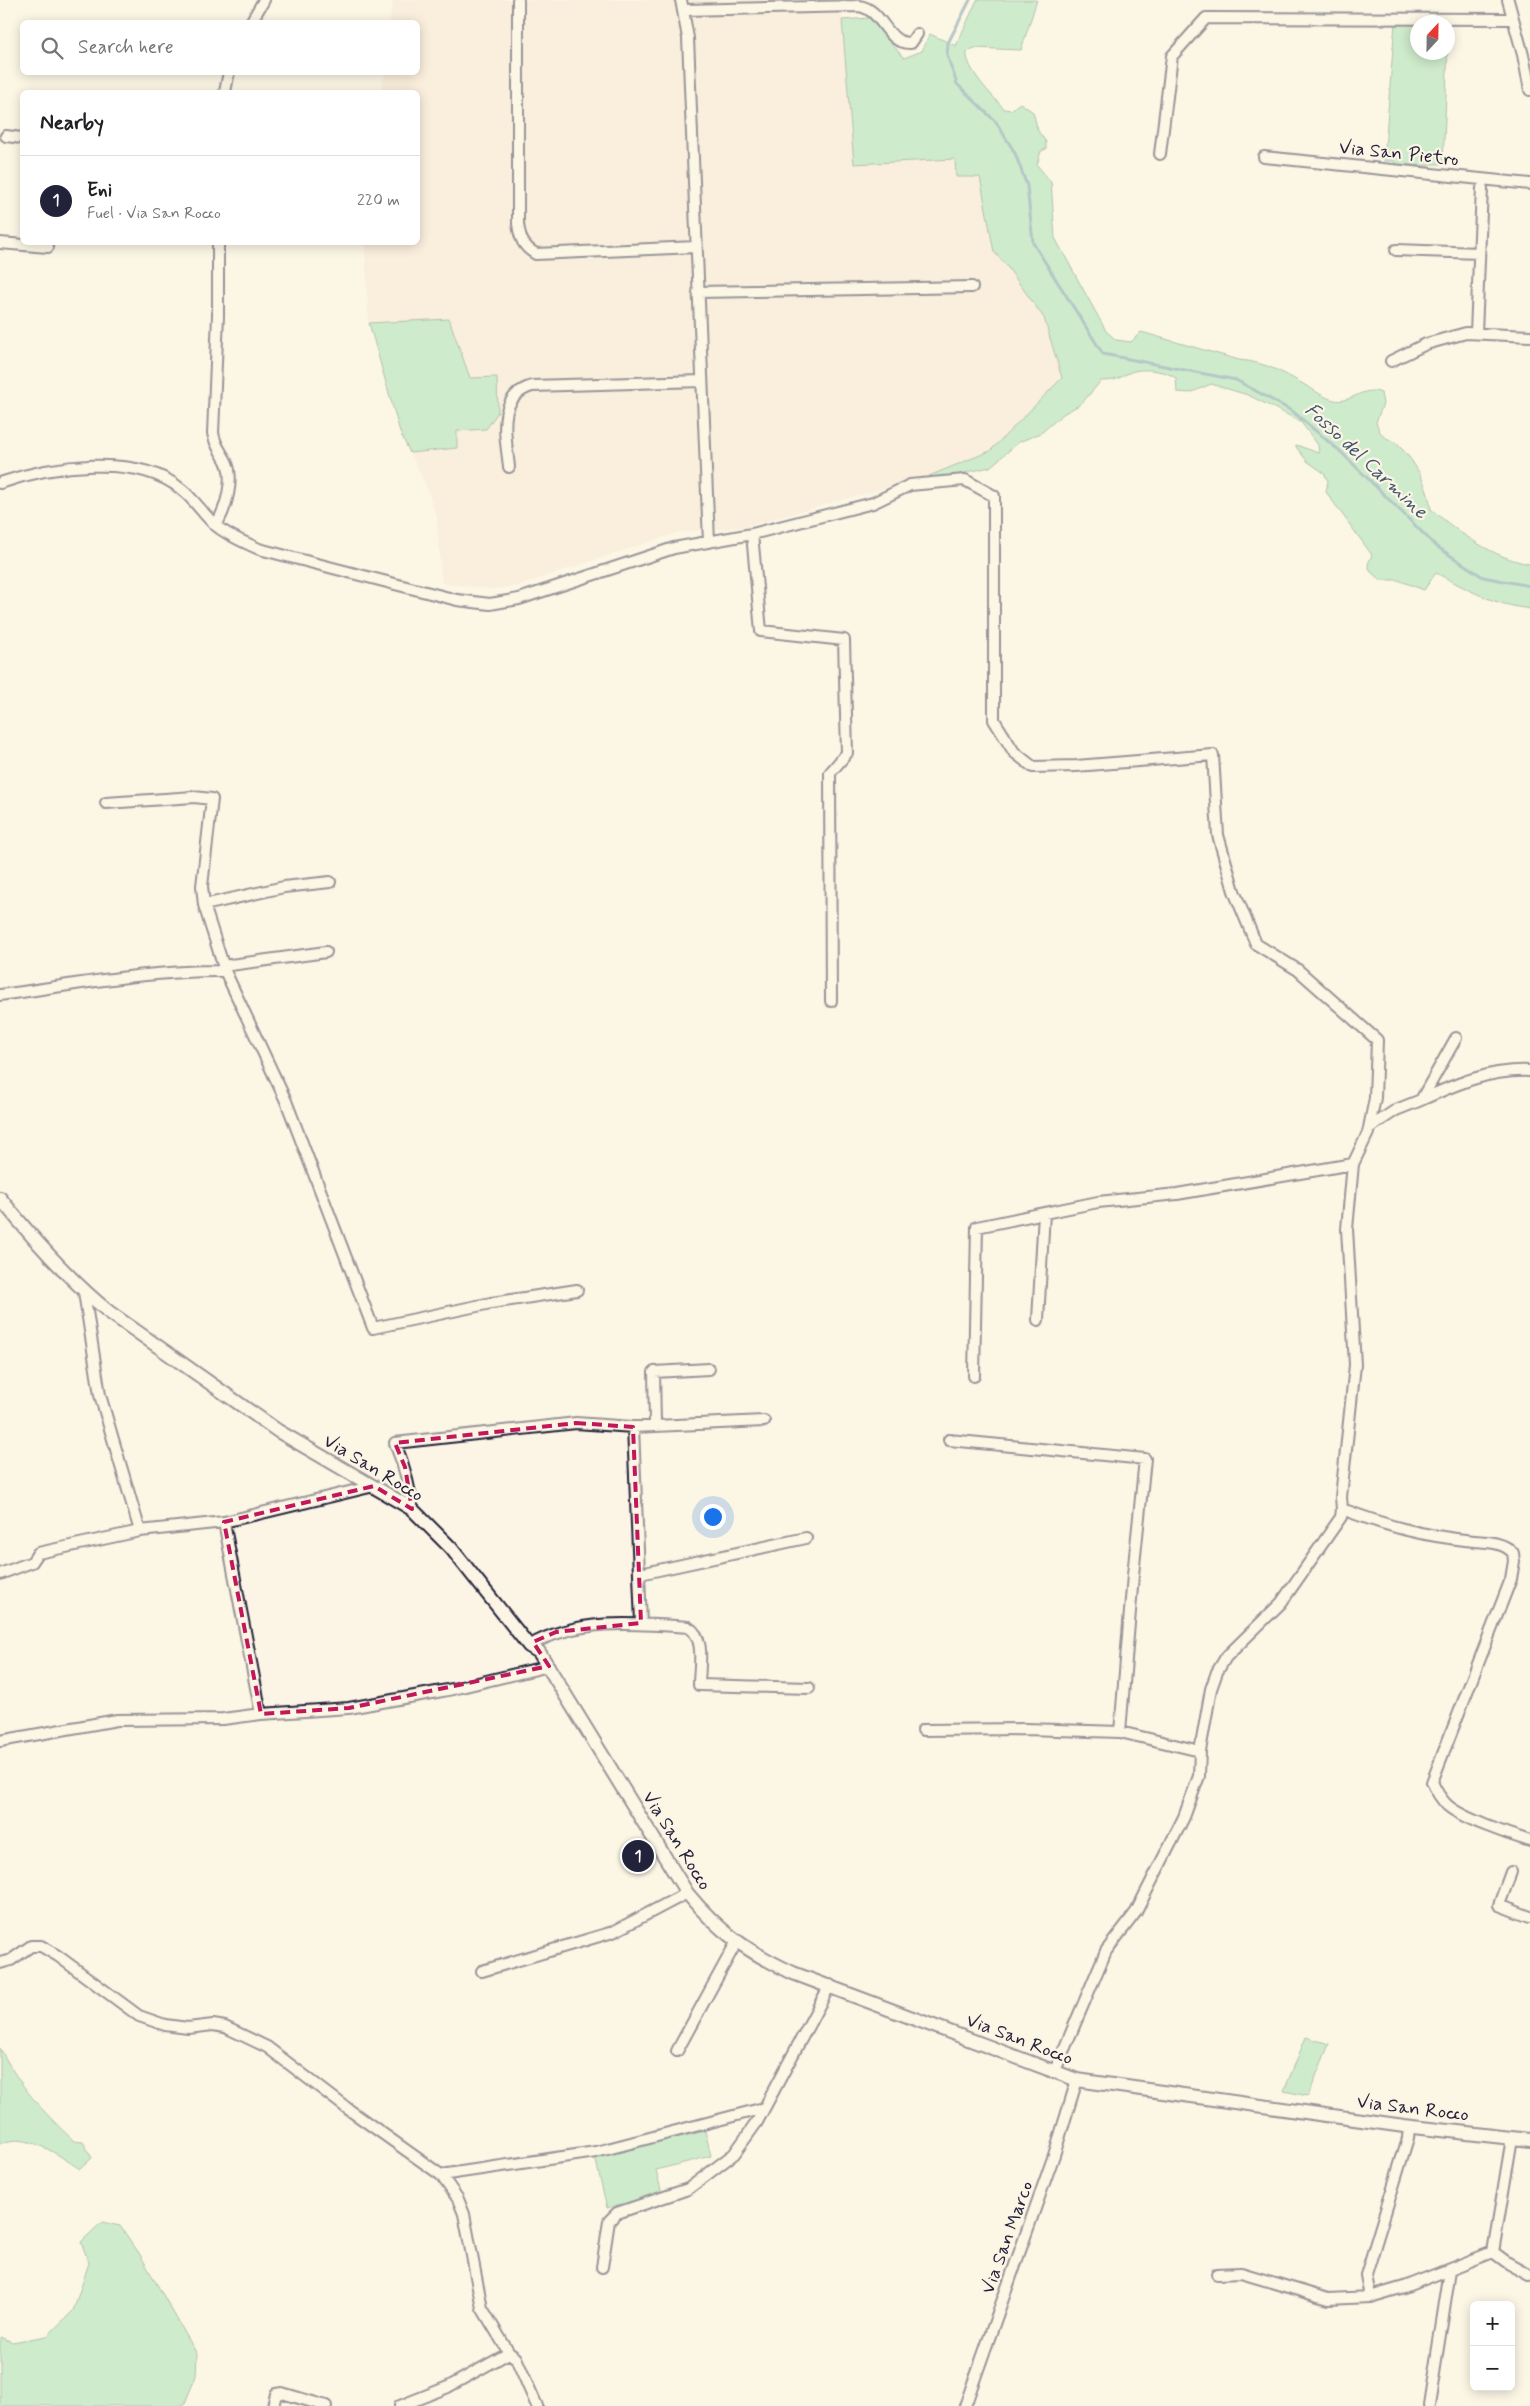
<!DOCTYPE html>
<html lang="en">
<head>
<meta charset="utf-8">
<style>
	body { margin:0; font-family:Mynerve,sans-serif; background:#f6f6f6; color:#202124 }
	.controls { position:absolute; right:15px; bottom:15px; display:grid; overflow:hidden; border-radius:8px; box-shadow:0 2px 12px #0003 }
	.controls button { width:45px; height:45px; display:grid; place-items:center; padding:0; border:0; border-bottom:1px solid #e0e0e0; background:#fff; color:#202124; font:25px sans-serif }
	.compass { position:absolute; left:1410px; top:15px; width:45px; height:45px; border-radius:50%; background:#fff; box-shadow:0 2px 12px #0003; rotate:22deg }
	.you { position:absolute; left:712px; top:1516px; width:18px; height:18px; margin:-12px; border:4px solid #fff; border-radius:50%; background:#1a73e8; box-shadow:0 0 0 8px #1a73e833 }
	.badge { display:grid; place-items:center; width:32px; height:32px; border-radius:50%; background:#22223b; color:#fff; font-size:16px; font-weight:700 }
	.pin { position:absolute; translate:-50% -50%; border:2px solid #fff; box-shadow:0 1px 5px #0006 }
	.list { margin:0; padding:0; list-style:none }
	h2 { display:flex; justify-content:space-between; align-items:center; height:65px; margin:0; padding:0 20px; font-size:21px }
	h2 small { font-size:16px; font-weight:400; color:#757577 }
	.list li { display:grid; grid-template-columns:32px 1fr auto; gap:15px; align-items:center; box-sizing:border-box; height:90px; padding:0 20px; border-top:1px solid #e0e0e0 }
	.list b { display:block; font-size:19px; white-space:nowrap }
	.list p { margin:0; font-size:16px; white-space:nowrap; color:#757577 }
	.list em { font-size:16px; font-style:normal; color:#757577 }
	.icon { flex:none; width:28px; height:28px; fill:none; stroke:currentColor; stroke-width:2; stroke-linecap:round; stroke-linejoin:round }
	.map { position:relative; flex:none; width:1530px; height:2406px; overflow:hidden }
	.search { position:absolute; background:#fff; box-shadow:0 2px 12px #0003; left:20px; top:20px; width:400px; height:55px; display:flex; align-items:center; gap:12px; box-sizing:border-box; padding:0 18px; border-radius:8px; color:#757577; font-size:19px }
	.panel { position:absolute; background:#fff; box-shadow:0 2px 12px #0003; left:20px; top:90px; width:400px; height:155px; border-radius:8px }
	.map>svg:first-child { display:block }
	.built { fill:#f8e4d1 }
	.green { fill:#97deab; stroke:#5c8073 }
	.lines { fill:none; stroke-linecap:round; stroke-linejoin:round }
	.stream { stroke:#608fa3; stroke-width:3 }
	.minor-casing { stroke:#22223b; stroke-width:14 }
	.tertiary-casing { stroke:#22223b; stroke-width:16 }
	.minor { stroke:#fcf5e5; stroke-width:10 }
	.tertiary { stroke:#fcf5e5; stroke-width:12 }
	.marked { fill:none; stroke:#c2185b; stroke-width:4; stroke-dasharray:10 6; stroke-linejoin:round }
	.labels { text-anchor:middle; stroke-width:4.5; stroke-linejoin:round; paint-order:stroke }
	.street-label { font-size:19px; fill:#22223b; stroke:#fcf5e5 }
	.water-label { font-size:20px; font-style:italic; fill:#41586f; stroke:#fcf5e5 }
</style>
</head>
<body>
<div class="map">
<svg width="1530" height="2406" viewBox="0 0 1530 2406">
	<rect width="100%" height="100%" fill="#fcf5e5"/>
	<filter id="ink" filterUnits="userSpaceOnUse"><feTurbulence type="fractalNoise" baseFrequency=".02" numOctaves="2"/><feDisplacementMap in="SourceGraphic" scale="10" xChannelSelector="R" yChannelSelector="G"/><feConvolveMatrix kernelMatrix="1 2 1 2 8 2 1 2 1" color-interpolation-filters="sRGB"/></filter>
	<g filter="url(#ink)">
		<path class="built" d="M393,0H840L854,164L955,159L980,177L994,251L1006,265L1044,318L1062,379L990,451L929,476L743,527L678,532L517,586L492,589L442,583L437,517L427,487L400,432L369,323L365,243L418,242V92H381L385,73L418,72V22H390Z"/>
		<path class="green" d="M977,0H1037L1021,50L974,48L967,52C965,69 993,96 1004,109L1011,110L1020,103L1033,112L1038,131L1046,142V149L1041,151L1037,165L1051,182L1055,238L1106,331L1116,340L1131,342L1141,332L1239,360C1266,362 1286,374 1310,388C1317,392 1325,398 1334,400C1351,404 1363,385 1381,393L1383,404L1376,422C1383,443 1386,434 1399,446C1416,462 1428,486 1431,509C1459,533 1493,558 1530,564V609C1491,604 1471,591 1436,573L1424,590L1398,580H1380L1370,571L1368,564L1372,555L1326,492L1328,481L1324,473L1307,461L1296,447V445L1319,453L1318,445L1300,421L1248,395L1211,384L1190,393L1177,392L1176,378C1167,371 1146,368 1134,371C1119,376 1121,381 1101,381L1081,404L1063,414L1041,433L1019,442L990,467L938,479L929,476L990,451L1062,378L1044,318L1006,265L994,252L980,177H956L955,159L854,164L842,20L869,18L904,58L922,51L930,34L956,46Z
			M1395,23H1417L1418,52H1448V23H1449L1443,164H1431L1429,166L1395,164L1394,161H1384Z
			M449,319L470,378L497,377L498,412L486,429L457,431V448L410,453L400,432L369,323Z
			M1306,2037L1329,2044L1308,2096L1284,2091Z
			M0,2048C20,2087 42,2111 74,2141L83,2142L92,2158L80,2169C58,2155 27,2131 0,2144Z
			M705,2131L711,2156L656,2170L662,2194L607,2208L595,2157Z
			M102,2222L120,2226L139,2253L197,2354L196,2376L185,2403L180,2406H0V2337L12,2342L47,2336L73,2311L89,2263L81,2242Z"/>
		<g class="lines">
			<path class="stream" d="M970,0L948,43L947,55L957,84L996,122L1015,153L1027,186L1033,243L1103,354L1236,380L1292,411L1341,452L1436,546L1483,577L1530,586"/>
			<defs>
				<path id="minor" d="M518,0V224C520,238 523,247 536,254L696,247
					M681,0L688,38L709,542
					M1508,0L1523,55L1530,90
					M684,10L859,6C884,10 885,44 911,43L917,34
					M251,22L264,0
					M225,92L229,72
					M6,136L22,138
					M1160,154L1172,56L1206,18L1512,19
					M1264,157L1530,184
					M0,243L48,247
					M1396,250L1479,253
					M698,292L972,287
					M1476,333L1482,188
					M1391,361L1426,344L1466,333L1530,336
					M509,467C506,437 495,397 532,386L702,381
					M0,483C50,466 137,452 181,489C194,499 203,514 215,525C228,536 244,542 259,549L457,600L490,604L519,599L674,548L752,534L873,503L910,485L965,480L994,496V720L1014,752L1033,767L1076,766L1213,755L1218,835L1234,891L1256,944L1298,970L1377,1040L1375,1098L1368,1133L1353,1164L1347,1229L1355,1365L1341,1497L1342,1509C1390,1527 1422,1536 1474,1541C1487,1542 1504,1542 1513,1553L1514,1561L1511,1579L1432,1782C1436,1791 1440,1798 1447,1805C1461,1818 1510,1835 1530,1841
					M216,525C226,509 235,479 226,461C220,450 215,445 213,433L218,316V242
					M752,534L761,631L844,640L847,753L830,773L831,1001
					M106,803L194,797L212,799L202,886L204,905L225,971L286,1101L373,1328L491,1303L577,1290
					M204,905L284,887L330,882
					M223,966L326,952
					M0,995C74,985 150,970 225,971
					M1421,1100C1456,1084 1490,1069 1530,1071
					M1369,1128L1396,1110L1421,1100L1456,1038
					M84,1292L100,1395L140,1531
					M1038,1320L1044,1213
					M974,1376L977,1227L1098,1202L1177,1194L1353,1164
					M655,1424L654,1372L709,1369
					M633,1427L641,1623
					M949,1440L1145,1459L1133,1575L1120,1732
					M412,1509C410,1485 404,1465 395,1443L576,1423L633,1427L764,1421
					M224,1522L261,1714
					M0,1574L32,1562L38,1553L140,1531L224,1522L374,1486
					M640,1574L806,1538
					M529,1646C576,1618 635,1623 688,1627C706,1637 699,1667 699,1685L809,1688
					M923,1730L1026,1729L1120,1732L1200,1751
					M0,1741L117,1720L223,1719L261,1714L349,1708L453,1689L549,1666
					M1511,1872L1499,1905L1530,1917
					M0,1963L11,1960L31,1946H41L58,1956L139,2016L165,2025L188,2028L213,2025L225,2027L267,2047L348,2109L441,2175L458,2199L464,2214L482,2308L509,2353L516,2358L537,2406
					M482,1971L613,1932L687,1893
					M677,2051L736,1943
					M1054,2073L1106,1951L1136,1912L1184,1817L1199,1776L1200,1751L1211,1689L1217,1672L1226,1657L1281,1603L1341,1517L1342,1509
					M441,2175L596,2152L764,2108
					M1493,2252L1508,2263L1530,2275
					M602,2267L609,2221L617,2213L688,2189L734,2154L757,2122L830,1985
					M1217,2274L1241,2273L1328,2299L1370,2297L1404,2287L1493,2252L1512,2138
					M1370,2297L1366,2275L1408,2138L1409,2127
					M273,2406L276,2394L282,2393L326,2406
					M400,2406L448,2387L509,2353
					M965,2406L1054,2155L1077,2080
					M1429,2406L1450,2270"/>
				<path id="tertiary" d="M0,1198C33,1239 68,1279 109,1312L278,1431L412,1509L451,1548L529,1646L539,1652L687,1893C719,1932 748,1952 793,1973L1077,2080L1404,2126L1530,2140"/>
			</defs>
			<use href="#minor" class="minor-casing"/>
			<use href="#tertiary" class="tertiary-casing"/>
			<use href="#minor" class="minor"/>
			<use href="#tertiary" class="tertiary"/>
		</g>
	</g>
	<path d="M0 0H1530V2406H0ZM576,1423L633,1427L641,1623L556,1632L533,1642L549,1666L349,1708L261,1714L224,1522L374,1486L412,1509L405,1467L395,1443Z" fill="#fcf5e5" fill-opacity=".55" fill-rule="evenodd"/>
	<path class="marked" d="M576,1423L633,1427L641,1623L556,1632L533,1642L549,1666L349,1708L261,1714L224,1522L374,1486L412,1509L405,1467L395,1443Z"/>
	<g class="labels">
		<g class="street-label">
			<text transform="translate(1399 152) rotate(6)" y="7">Via San Pietro</text>
			<text transform="translate(374 1467) rotate(31)" y="7">Via San Rocco</text>
			<text transform="translate(678 1840) rotate(58)" y="7">Via San Rocco</text>
			<text transform="translate(1020 2038) rotate(21)" y="7">Via San Rocco</text>
			<text transform="translate(1413 2107) rotate(7)" y="7">Via San Rocco</text>
			<text transform="translate(1006 2237) rotate(-70)" y="7">Via San Marco</text>
		</g>
		<g class="water-label">
			<text transform="translate(1367 460) rotate(43)" y="7">Fosso del Carmine</text>
		</g>
	</g>
</svg>
<div class="controls">
<button>+</button>
<button>−</button>
</div>
<svg class="compass" viewBox="-18 -18 36 36"><path d="M0-13l5 13h-10z" fill="#e53935"/><path d="M0 13l5-13h-10z" fill="#757577"/></svg>
<div class="you"></div>
<div class="pin badge" style="left:638px;top:1856px">1</div>
<div class="search"><svg class="icon" aria-label="search" viewBox="0 0 24 24"><circle cx="10" cy="10" r="6"/><path d="M15 15l6 6"/></svg>Search here</div>
<section class="panel">
<h2>Nearby<small></small></h2>
<ul class="list">
<li><span class="badge">1</span><div><b>Eni</b><p>Fuel · Via San Rocco</p></div><em>220 m</em></li>
</ul>
</section>
</div>
</body>
</html>
